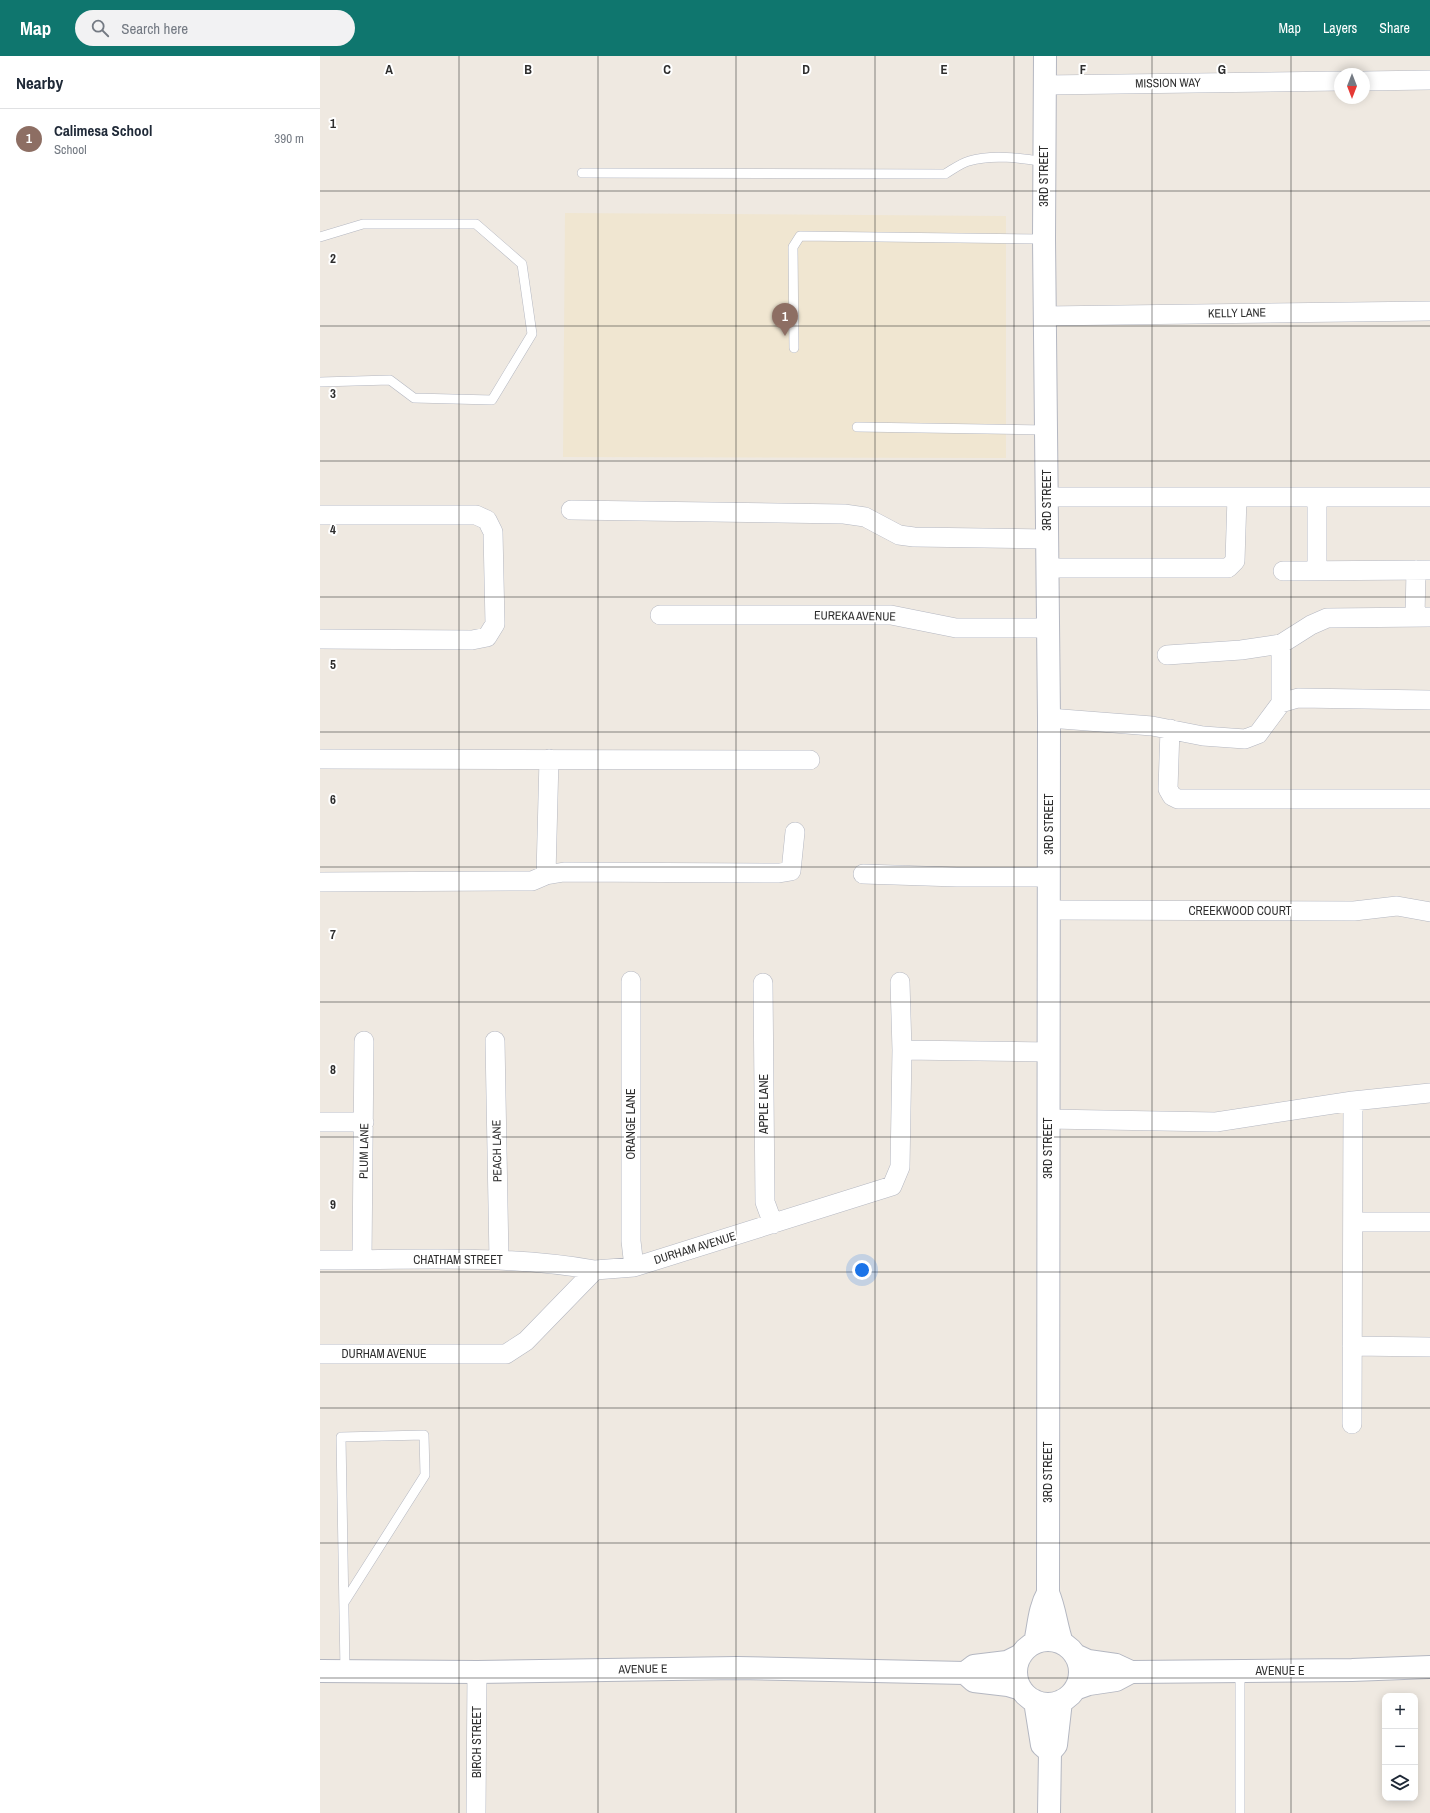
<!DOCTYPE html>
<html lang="en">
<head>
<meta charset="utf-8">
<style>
	body { margin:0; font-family:"Archivo Narrow",sans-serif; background:#f2f2f3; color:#1f2937 }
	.controls { position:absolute; right:12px; bottom:12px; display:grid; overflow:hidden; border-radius:8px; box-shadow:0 2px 10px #0003 }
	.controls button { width:36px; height:36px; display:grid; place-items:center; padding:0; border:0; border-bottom:1px solid #e0e1e3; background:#fff; color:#1f2937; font:20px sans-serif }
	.compass { position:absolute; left:1014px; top:12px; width:36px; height:36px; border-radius:50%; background:#fff; box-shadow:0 2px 10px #0003; rotate:180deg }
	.you { position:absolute; left:542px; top:1214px; width:14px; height:14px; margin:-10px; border:3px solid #fff; border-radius:50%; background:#1a73e8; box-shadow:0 0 0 6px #1a73e833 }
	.badge { display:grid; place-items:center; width:26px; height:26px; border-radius:50%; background:#0f766e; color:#fff; font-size:13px; font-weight:700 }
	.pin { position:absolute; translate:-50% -33px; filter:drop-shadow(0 1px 2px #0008) }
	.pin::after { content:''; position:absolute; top:21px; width:14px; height:12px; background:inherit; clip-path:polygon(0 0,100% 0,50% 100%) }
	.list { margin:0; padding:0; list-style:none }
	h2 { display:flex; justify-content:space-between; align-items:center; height:52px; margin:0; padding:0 16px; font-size:17px }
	h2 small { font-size:13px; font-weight:400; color:#747a83 }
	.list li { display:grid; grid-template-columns:26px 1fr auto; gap:12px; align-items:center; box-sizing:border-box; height:60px; padding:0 16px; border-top:1px solid #e0e1e3 }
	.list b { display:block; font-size:15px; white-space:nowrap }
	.list p { margin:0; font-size:13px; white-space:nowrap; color:#747a83 }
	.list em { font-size:13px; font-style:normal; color:#747a83 }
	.icon { flex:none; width:22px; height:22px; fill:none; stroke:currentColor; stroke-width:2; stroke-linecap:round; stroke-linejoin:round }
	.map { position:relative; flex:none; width:1110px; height:1757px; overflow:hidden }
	header { display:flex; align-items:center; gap:24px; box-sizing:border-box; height:56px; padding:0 20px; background:#0f766e; color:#fff }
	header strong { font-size:19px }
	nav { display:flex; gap:22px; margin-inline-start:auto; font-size:14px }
	.search { width:280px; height:36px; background:#f2f2f3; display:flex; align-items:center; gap:10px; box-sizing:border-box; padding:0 14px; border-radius:22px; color:#747a83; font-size:15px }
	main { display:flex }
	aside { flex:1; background:#fff }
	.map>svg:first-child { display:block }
	.education { fill:#f0e6d1 }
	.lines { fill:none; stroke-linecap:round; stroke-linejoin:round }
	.service-casing { stroke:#b4b7c1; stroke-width:10 }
	.minor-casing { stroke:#b4b7c1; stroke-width:20 }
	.tertiary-casing { stroke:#b4b7c1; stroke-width:24 }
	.service { stroke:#fff; stroke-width:9 }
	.minor { stroke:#fff; stroke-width:19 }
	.tertiary { stroke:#fff; stroke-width:22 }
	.grid { fill:none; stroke:#2e2e2e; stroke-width:1; stroke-opacity:0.55 }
	.labels { text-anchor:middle; stroke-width:4; stroke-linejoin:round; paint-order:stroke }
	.street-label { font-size:12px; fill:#2e2e2e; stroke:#fff }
	.grid-label { font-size:13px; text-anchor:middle; font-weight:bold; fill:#2e2e2e; stroke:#fff; stroke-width:4; stroke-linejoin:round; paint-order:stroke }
</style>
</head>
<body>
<header>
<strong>Map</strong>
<div class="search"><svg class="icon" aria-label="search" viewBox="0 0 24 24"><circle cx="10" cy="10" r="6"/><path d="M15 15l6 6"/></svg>Search here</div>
<nav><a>Map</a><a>Layers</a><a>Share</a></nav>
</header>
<main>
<aside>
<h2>Nearby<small></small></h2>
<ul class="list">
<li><span class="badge" style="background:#8d6e63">1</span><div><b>Calimesa School</b><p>School</p></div><em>390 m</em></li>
</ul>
</aside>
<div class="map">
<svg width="1110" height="1757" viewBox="0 0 1110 1757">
	<rect width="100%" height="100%" fill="#efe9e1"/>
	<path class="education" d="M245,157L686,160V402L243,401Z"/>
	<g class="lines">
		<defs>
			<path id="service" d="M262,117L625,118C632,114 641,107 649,105C672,98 701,102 724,106
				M0,181L43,168H156L202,208L212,278L172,344L94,342L70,324L0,326
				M474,292L473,191L480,180L724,183
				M537,371L726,374
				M25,1545L105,1419L104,1379L21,1381L25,1615
				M920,1757V1615"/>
			<path id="minor" d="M1044,25L1110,24
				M725,29L1020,25
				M725,260L1110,255
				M727,441H1110
				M251,454L524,458L545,461L579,479L594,481L727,483
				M0,459H156L167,464L173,476L175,568L167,581L152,584L0,583
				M728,512H908L915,505L917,441
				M963,515L1110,514
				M997,515V441
				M340,559H571L636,572H728
				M1095,561L1096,514
				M961,588V647
				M847,599L921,594L961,588L991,569L1007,562L1110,561
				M729,662L832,670L883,680L925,683L938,678L961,647L978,642L1110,644
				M850,673L848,733L852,740L858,743H1110
				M0,703L490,704
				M543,818L637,821H728
				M226,819L229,703
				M0,826L212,825L226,819L244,816L459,817L471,815L475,776
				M728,854L1034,855L1077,850L1110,856
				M311,925V1185L314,1211
				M443,927L445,1146L453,1168
				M175,985L179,1204
				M582,994L728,996
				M728,1063L896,1066L1033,1045L1110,1037
				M0,1066H44
				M1033,1166H1110
				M0,1204C91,1204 184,1198 275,1214
				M42,1204L44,985
				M1032,1290L1110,1291
				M0,1298H186L206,1285L275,1214L314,1211L572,1130L580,1111L582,994L580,926
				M1032,1368L1033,1045
				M156,1757L157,1616"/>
			<path id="tertiary" d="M725,0L724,183L729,662L728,1537C735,1553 736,1570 742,1587
				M696 1616a32 32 0 1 1 64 0a32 32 0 1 1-64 0Z
				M715,1587C719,1569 719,1553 728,1537
				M755,1599L768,1605L796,1609L811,1616L1032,1614L1110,1611
				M0,1615L157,1616L417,1612L645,1617L654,1625L688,1629L701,1633
				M645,1617L654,1610L687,1606L701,1599
				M755,1633L769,1628L796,1624L811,1616
				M715,1645L722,1689L730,1696
				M729,1757L730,1696L736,1689L741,1645"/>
		</defs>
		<use href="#service" class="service-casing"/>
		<use href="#minor" class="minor-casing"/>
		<use href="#tertiary" class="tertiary-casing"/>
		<use href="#service" class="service"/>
		<use href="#minor" class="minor"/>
		<use href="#tertiary" class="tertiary"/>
	</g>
	<path class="grid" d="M139,0V1757M278,0V1757M416,0V1757M555,0V1757M694,0V1757M832,0V1757M971,0V1757M0,135H1110M0,270H1110M0,405H1110M0,541H1110M0,676H1110M0,811H1110M0,946H1110M0,1081H1110M0,1216H1110M0,1352H1110M0,1487H1110M0,1622H1110"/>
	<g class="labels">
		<g class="street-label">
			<text transform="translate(848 27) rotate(-1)" y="4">MISSION WAY</text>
			<text transform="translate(724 120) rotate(-90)" y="4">3RD STREET</text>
			<text transform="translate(917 257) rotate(-1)" y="4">KELLY LANE</text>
			<text transform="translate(727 444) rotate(-90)" y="4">3RD STREET</text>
			<text transform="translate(535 560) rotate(1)" y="4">EUREKA AVENUE</text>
			<text transform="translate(729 768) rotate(-90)" y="4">3RD STREET</text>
			<text x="920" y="859">CREEKWOOD COURT</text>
			<text transform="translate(444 1048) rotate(-90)" y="4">APPLE LANE</text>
			<text transform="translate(311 1068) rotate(-90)" y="4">ORANGE LANE</text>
			<text transform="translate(728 1092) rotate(-90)" y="4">3RD STREET</text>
			<text transform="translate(44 1095) rotate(-89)" y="4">PLUM LANE</text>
			<text transform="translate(177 1095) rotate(-91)" y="4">PEACH LANE</text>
			<text transform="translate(375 1192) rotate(-17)" y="4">DURHAM AVENUE</text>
			<text x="138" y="1208">CHATHAM STREET</text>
			<text x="64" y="1302">DURHAM AVENUE</text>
			<text transform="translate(728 1416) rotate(-90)" y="4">3RD STREET</text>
			<text transform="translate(323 1613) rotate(-1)" y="4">AVENUE E</text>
			<text x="960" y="1619">AVENUE E</text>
			<text transform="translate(157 1686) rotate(-90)" y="4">BIRCH STREET</text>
		</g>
	</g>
	<g class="grid-label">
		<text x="69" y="18">A</text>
		<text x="208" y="18">B</text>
		<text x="347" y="18">C</text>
		<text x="486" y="18">D</text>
		<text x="624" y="18">E</text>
		<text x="763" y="18">F</text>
		<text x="902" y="18">G</text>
		<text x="13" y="72">1</text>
		<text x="13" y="207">2</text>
		<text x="13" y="342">3</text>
		<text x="13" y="478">4</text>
		<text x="13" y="613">5</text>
		<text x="13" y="748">6</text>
		<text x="13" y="883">7</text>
		<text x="13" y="1018">8</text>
		<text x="13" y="1153">9</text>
	</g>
</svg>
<div class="controls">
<button>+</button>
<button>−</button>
<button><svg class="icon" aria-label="layers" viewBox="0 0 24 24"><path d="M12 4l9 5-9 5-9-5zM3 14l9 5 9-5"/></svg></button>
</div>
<svg class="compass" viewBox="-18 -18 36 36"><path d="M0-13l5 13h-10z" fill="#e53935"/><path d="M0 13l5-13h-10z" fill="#747a83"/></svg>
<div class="you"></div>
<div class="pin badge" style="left:465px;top:280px;background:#8d6e63">1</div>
</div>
</main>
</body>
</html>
